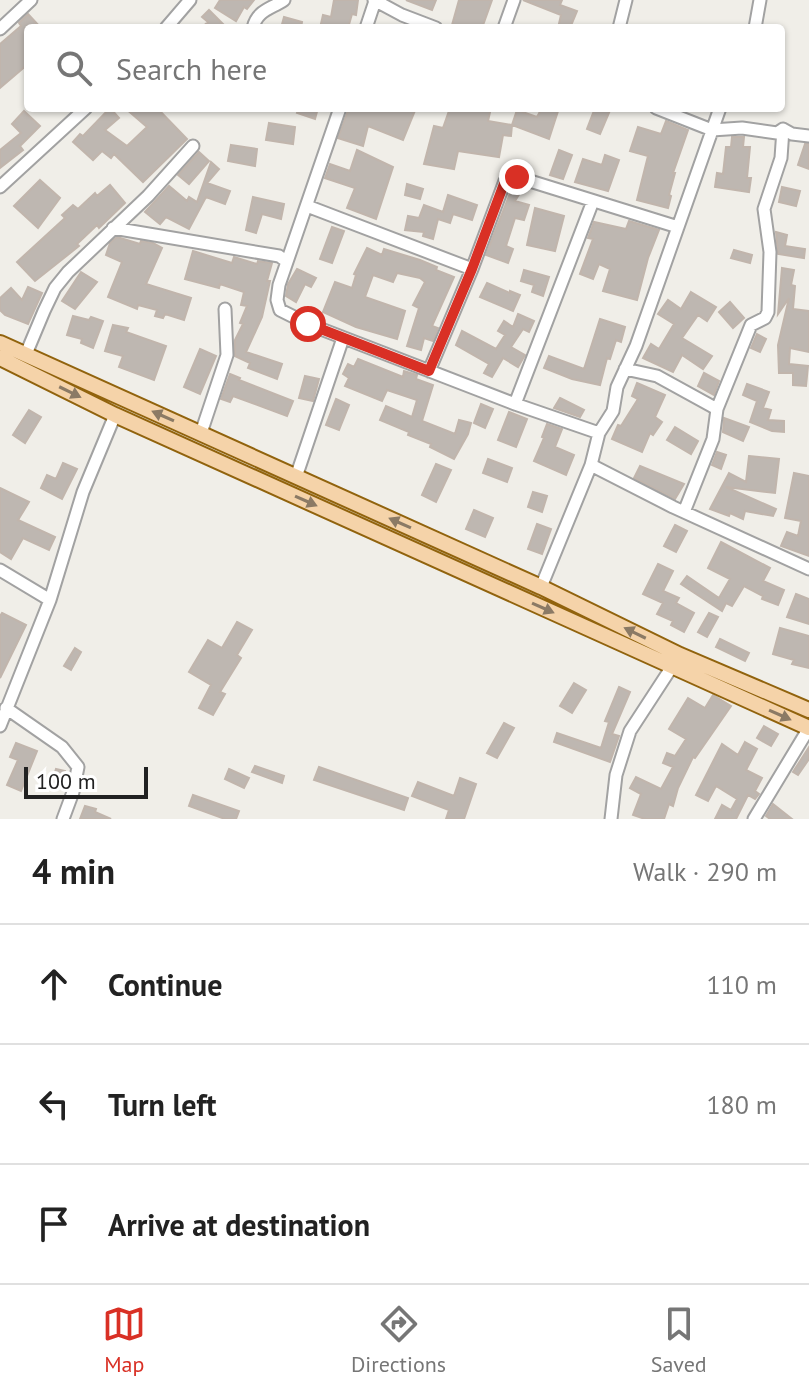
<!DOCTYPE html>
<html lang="en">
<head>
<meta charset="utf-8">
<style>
	body { margin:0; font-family:"PT Sans",sans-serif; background:#f6f6f6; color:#222 }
	.scale { position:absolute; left:24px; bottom:20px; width:124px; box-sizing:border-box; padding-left:8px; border:4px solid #212121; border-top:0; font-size:22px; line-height:28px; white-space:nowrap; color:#212121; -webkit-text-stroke:6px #fff; paint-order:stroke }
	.stop { position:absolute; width:24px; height:24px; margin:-18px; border:6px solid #d93025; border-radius:50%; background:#fff }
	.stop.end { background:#d93025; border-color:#fff; box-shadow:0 2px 8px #0008 }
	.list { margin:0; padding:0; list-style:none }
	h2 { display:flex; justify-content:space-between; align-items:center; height:104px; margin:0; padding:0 32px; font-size:34px }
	h2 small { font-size:26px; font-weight:400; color:#767676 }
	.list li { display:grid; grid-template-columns:52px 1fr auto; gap:24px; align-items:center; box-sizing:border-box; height:120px; padding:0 32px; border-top:2px solid #e0e0e0 }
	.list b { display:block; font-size:30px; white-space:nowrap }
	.list em { font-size:26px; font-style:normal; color:#767676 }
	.icon { flex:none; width:44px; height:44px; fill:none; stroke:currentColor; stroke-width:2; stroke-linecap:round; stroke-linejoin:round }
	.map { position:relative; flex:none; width:809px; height:819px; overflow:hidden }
	.search { position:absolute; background:#fff; box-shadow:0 2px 6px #0004; left:24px; right:24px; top:24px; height:88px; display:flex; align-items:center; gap:20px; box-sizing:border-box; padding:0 28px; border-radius:8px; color:#767676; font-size:30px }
	.sheet { height:464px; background:#fff }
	nav { display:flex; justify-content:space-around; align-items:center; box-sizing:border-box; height:112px; border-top:2px solid #e0e0e0; background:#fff; font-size:22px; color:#767676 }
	nav a { display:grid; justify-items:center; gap:4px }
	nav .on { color:#d93025 }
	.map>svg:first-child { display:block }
	.building { fill:#beb7b1; stroke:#c1b5ac; stroke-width:2 }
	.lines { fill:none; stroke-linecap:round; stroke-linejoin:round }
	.minor-casing { stroke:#a2a2a2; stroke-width:15 }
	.major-casing { stroke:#91630d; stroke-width:18 }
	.minor { stroke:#fff; stroke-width:11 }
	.major { stroke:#f5d3a9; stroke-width:14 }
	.oneway { fill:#8b7a65 }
	.route { stroke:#d93025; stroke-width:10 }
</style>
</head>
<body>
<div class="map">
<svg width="809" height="819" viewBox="0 0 809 819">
	<rect width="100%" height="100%" fill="#f0eee8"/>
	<path class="building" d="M220,0H254L247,9L244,7L236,21L215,8Z
		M334,0H358L356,15L352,14L348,28H320L323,15L331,17Z
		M406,0H436L432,10Z
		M459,0H492L482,28H463L452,25Z
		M523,0H562L560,5L577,11L570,28H558L561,15Z
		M209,10L227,28H201L208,22L202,17Z
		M28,14L41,28H28V64L0,88V44L21,26L19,23Z
		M284,17L302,22L301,28H281Z
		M110,108L119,118L105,130L127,146L147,127L125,108H157L187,139L143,182L114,154L111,158L102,151L93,160L73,142L80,134L83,136Z
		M299,108H318L315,119L297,113Z
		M349,108H416L403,140L368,126L363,146L338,138Z
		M450,108H491L488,121L512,125L511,136L503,135L499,157L458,151L454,169L424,164L434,126L443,128Z
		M542,108H559L549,139L512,125L517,110L537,117Z
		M595,108H611L600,134L587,129Z
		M24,111L40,126L20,146L23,150L0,168V150L21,133L12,124Z
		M666,121L688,130L673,173H675L669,195L671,196L668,208L637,200L648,156L630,151L638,127L661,134Z
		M269,123L295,127L293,144L266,140Z
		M732,137H744L743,147H750L747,178H751L749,192L715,187L717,173L723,174L726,147H731Z
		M805,144H809V169L798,165Z
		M231,145L257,149L255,166L228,161Z
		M357,150L393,167L376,219L347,208L355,188L325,178L330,164L350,171Z
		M559,150L572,155L563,179L550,175Z
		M199,152L209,161L189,184L178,175Z
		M605,155L619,160L608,191L575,182L583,159L602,165Z
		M211,162L219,169L207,183L230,191L225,204L206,197L189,229L166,217L160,224L145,212L169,186L187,201L189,197L197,202Z
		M40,180L60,198L38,228L14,206Z
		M407,184L423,189L420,199L405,195Z
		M110,185L125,203L99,228L97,225L77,244L79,246L35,281L17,262L65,218L62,215L73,205L78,209L95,193L97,196Z
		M517,186L523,188L515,201L529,205L524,220L515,218L506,246L513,249L508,263L486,255L512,188Z
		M782,187L800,191L796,206L779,202Z
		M448,195L477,205L472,220L453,214L450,223L438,219L433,239L423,236L424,232L405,230L408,216L419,218L424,205L443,212Z
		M253,197L284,204L281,219L262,214L256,233L246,230Z
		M535,208L564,216L555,251L527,245Z
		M629,221L659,230L648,258L637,300L603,291L610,269L599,264L593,279L580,274L593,239L588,238L594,222L626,229Z
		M332,227L344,231L332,263L320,259Z
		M776,232L787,235L785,246L805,249L804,258L778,254Z
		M117,237L140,244L141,241L153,243L162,248L146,284L191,298L184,320L165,314L163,318L155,316L157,310L138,305L137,309L108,297L122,262L106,255L110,243Z
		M367,248L382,255L384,249L420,260L437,267L436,270L454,277L432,326L438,328L433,341L424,338L421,350L407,346L419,308L413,305L425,282L420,278L397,273L393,282L373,275L365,297L405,311L397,339L356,327L323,312L335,282L352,288L356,275L354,274Z
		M734,250L752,255L750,263L731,258Z
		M193,251L232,263L234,257L257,264L258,261L272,263L267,281H270L262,317L246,352L282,364L277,379L248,368L250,363L235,356V340L243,324L240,323L247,306L241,305L244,292L220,284L219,288L185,279Z
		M782,268L794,270L791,285L795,286L793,309L809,311V352L790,348L789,364L808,366L806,386L793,385V373H779L778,345L789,298L778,314Z
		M297,269L316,278L311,287L305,284L296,302L286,296L288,284Z
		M524,270L549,277L543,296L532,292L534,285L521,281Z
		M81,272L97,282L75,309L62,301Z
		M487,283L510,293V291L520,295L513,311L480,297Z
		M28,287L42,293L28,324L5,315L0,310V298L11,288L22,300Z
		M691,292L716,307L707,321L698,315L682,338L712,356L703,369L682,355L673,372L643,358L651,344L659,349L674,324L658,314L668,300L681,309Z
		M730,302L744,318L733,328L719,312Z
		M518,314L534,321L529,332L523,329L511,347L525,355L518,367L503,358L492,377L484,373L489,364L456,345L462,331L496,349L505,335L498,331L504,321L513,327Z
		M73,316L89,320L91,317L103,321L93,348L81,343L82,339L67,335Z
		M600,319L625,327L621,342L616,340L610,359L607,358L600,385L572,379L544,368L549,356L584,369Z
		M113,325L128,328L126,332L166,346L154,380L119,367L123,356L105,351Z
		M757,334L766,339L760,352L751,348Z
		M200,349L216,356L200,394L184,387Z
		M358,359L403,377L404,371L417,375L416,379L433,385L422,421L455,434L459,420L471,423L468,434L454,459L430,447L431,444L408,435L409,432L380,420L386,406L412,417L417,400L387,390L382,401L345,386L349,378L343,374L348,364L354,367Z
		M704,373L719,381L714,395L698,386Z
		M230,374L240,378L239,380L293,401L287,416L233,396L230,402L221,399Z
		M305,376L319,379L313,401L299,398Z
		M637,383L665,395L655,417L662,422L653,435L650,433L642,452L612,439L618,425L621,426L638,399L632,396Z
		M747,384L769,392L763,408L771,410L768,420L784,421V432L772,431L750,422L757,401L743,395Z
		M560,398L584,410L580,417L554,408Z
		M336,399L349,405L339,430L326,425Z
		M481,404L493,409L485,428L474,423Z
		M29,410L41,417L25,443L13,435Z
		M509,412L527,419L516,447L498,440Z
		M724,418L749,427L743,441L723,432Z
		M547,424L562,429L555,447L574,455L566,475L534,461L544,438L542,437Z
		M675,427L698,441L691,454L667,440Z
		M717,452L726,455L721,469L712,465Z
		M749,456L779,459L775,493L726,487L776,509L773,516L745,511L743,519L730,513L729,516L710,509L729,473L746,482Z
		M488,459L512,468L507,482L483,473Z
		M63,463L77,469L62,499L41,488L47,475L56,479Z
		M436,464L451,470L436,502L422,495Z
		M640,466L684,484L675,499L634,478Z
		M794,473L809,476V556L781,546L787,532L798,536L801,521L785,518Z
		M0,488L29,502L18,520L55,537L49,550L23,538L11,559L0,552Z
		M533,492L547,496L542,512L528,507Z
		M474,510L493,518L485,537L466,529Z
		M537,524L551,529L542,554L528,549Z
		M675,525L687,531L676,552L664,546Z
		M721,542L770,568L763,581L784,590L778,605L762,599L763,596L744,586L732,606L726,603L722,611L681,584L687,576L719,598L730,579L708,568Z
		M658,564L673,571L663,591L679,598L676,603L694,613L684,632L671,625L673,621L657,614L663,603L643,594Z
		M796,594L809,599V624L787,617Z
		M2,613L26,625L0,678V616Z
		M709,613L718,617L707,637L698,632Z
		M237,622L252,630L237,655L241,658L220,692L225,694L213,715L199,708L211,685L189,672L208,640L222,648Z
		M780,628L809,636V668L792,664L794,660L773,654Z
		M720,639L749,653L745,661L716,647Z
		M75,648L81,652L71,670L64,666Z
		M574,683L586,690L572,713L560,706Z
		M619,687L630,692L612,734L619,736L610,762L554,742L557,733L601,748L609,722L605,721Z
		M713,695L731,706L695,758L693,757L678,788L673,806L669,804L664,819H645L633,815L641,794L630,788L636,777L661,789L673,767L663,763L667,753L675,756L686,739L669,729L688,698L705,708Z
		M504,723L514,728L497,758L487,753Z
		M764,726L778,734L771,746L757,738Z
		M745,742L757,749L746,770L762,778L755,791L759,794L755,799L748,795L736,819H715L722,805L731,810L737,799L716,786L708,801L696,795L722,744L738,755Z
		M16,743L37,751L21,791L7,785L18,760L10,757Z
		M809,747V759L798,775L793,772Z
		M255,766L284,776L282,783L252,772Z
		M319,767L408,798L404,810L314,780Z
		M56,769L65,771L62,785L52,782Z
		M229,769L249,778L244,788L225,779Z
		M460,778L476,784L464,819H446L449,810L412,796L418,782L454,796Z
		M193,795L239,811L236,819H225L189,806Z
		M773,804L792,819H770L766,816Z
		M85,806L96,809L95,812L111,819H80Z"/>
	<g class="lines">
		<defs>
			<path id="minor" d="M374,0L402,15L436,28
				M166,28L190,0
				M253,28C257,10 271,9 284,0
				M366,28L375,1
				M504,28L514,0
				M619,28L626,0
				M755,28L760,0
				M0,29L31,0
				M340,108L279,285L277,300L280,310L308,324L515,404L599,433
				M656,108L712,130L742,128L777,133L783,129L792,134L809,136
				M0,187L86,108
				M307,206L472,269
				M113,228L279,256L286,261
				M26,354L44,311L55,288L68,272L148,196L193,146
				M625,369L657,376L717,409
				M429,371L472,269L505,181L517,177L678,227
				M515,404L593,201
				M201,433L227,355L225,309
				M591,465L673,507L809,569
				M296,477L343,338
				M684,512L713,439L717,409L751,325L765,318L768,312L770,252L764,209L781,158L783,129
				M0,570L50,600
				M541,587L591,465L599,433L613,411L617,387L636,346L720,108
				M6,708L62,747L78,767L73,792L63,819
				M0,726L50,600L83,492L115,415
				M611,819L616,775L630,731L675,662
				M754,819L809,728"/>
			<path id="major" d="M0,343L541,587L680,655L809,710
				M0,358L115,415L809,728"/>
		</defs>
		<use href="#minor" class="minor-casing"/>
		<use href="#major" class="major-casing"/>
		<use href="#minor" class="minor"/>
		<use href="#major" class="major"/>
	</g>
	<defs><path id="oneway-solid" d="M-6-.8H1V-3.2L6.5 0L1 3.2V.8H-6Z" transform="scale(2)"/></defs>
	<g class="oneway">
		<use href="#oneway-solid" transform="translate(70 392) rotate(26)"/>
		<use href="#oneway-solid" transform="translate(163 416) rotate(-156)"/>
		<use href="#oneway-solid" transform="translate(306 501) rotate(24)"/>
		<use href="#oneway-solid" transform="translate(400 523) rotate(-156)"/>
		<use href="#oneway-solid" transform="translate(543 608) rotate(24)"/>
		<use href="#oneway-solid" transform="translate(635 633) rotate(-154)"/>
		<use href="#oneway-solid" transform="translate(780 715) rotate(24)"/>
	</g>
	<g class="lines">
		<path class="route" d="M308,324L429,371L472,269L505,181L517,177"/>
	</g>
</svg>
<div class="scale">100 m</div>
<div class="stop" style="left:308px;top:324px"></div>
<div class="stop end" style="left:517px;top:177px"></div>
<div class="search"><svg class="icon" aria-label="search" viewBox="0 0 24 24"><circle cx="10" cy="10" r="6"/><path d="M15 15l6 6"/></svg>Search here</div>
</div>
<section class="sheet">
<h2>4 min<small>Walk · 290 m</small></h2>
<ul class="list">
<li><svg class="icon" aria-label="ahead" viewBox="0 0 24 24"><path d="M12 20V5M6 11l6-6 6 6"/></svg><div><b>Continue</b></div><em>110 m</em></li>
<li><svg class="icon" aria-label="left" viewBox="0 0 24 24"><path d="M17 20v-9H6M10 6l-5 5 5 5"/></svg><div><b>Turn left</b></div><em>180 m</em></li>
<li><svg class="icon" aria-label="arrive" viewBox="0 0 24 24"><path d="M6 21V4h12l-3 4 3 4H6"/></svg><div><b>Arrive at destination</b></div></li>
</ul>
</section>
<nav>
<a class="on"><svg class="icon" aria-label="map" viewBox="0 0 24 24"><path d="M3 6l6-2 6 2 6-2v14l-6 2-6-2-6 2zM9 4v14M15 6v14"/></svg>Map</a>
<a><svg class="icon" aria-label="directions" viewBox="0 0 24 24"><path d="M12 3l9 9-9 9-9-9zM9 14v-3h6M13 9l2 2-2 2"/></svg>Directions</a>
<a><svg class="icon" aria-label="saved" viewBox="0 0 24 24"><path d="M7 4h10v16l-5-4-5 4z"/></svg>Saved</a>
</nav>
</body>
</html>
